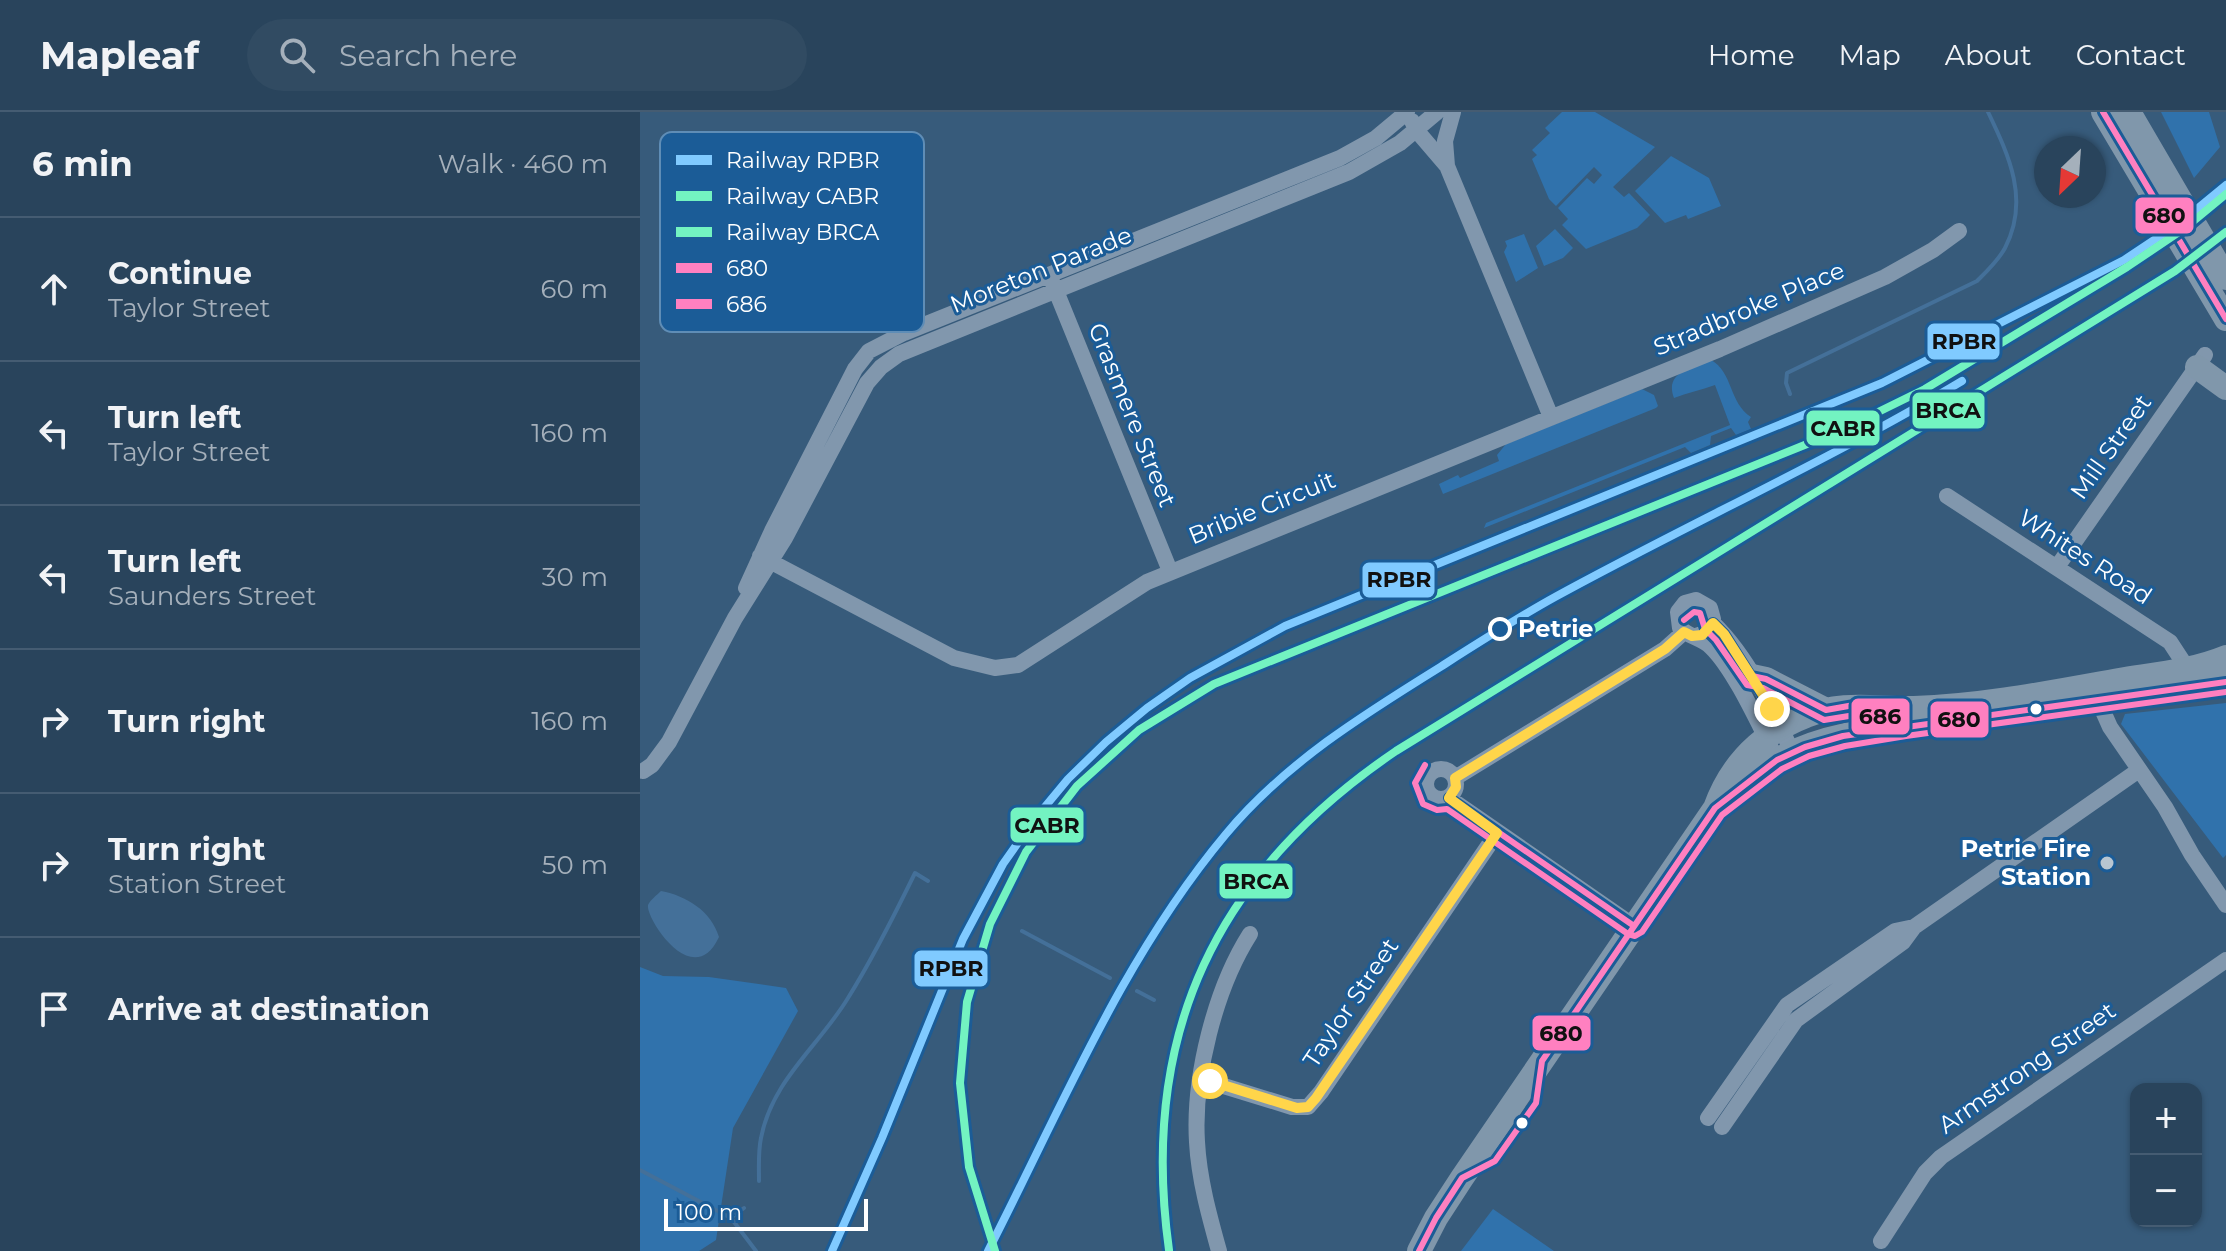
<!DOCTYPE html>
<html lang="en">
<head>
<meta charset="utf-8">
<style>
	body { margin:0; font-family:Montserrat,sans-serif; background:#314b62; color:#f1f3f6 }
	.controls { position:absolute; right:24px; bottom:24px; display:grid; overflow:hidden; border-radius:16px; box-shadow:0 2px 6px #0004 }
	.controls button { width:72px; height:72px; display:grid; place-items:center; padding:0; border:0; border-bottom:2px solid #455c72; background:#29445c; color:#f1f3f6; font:40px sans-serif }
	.compass { position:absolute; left:1394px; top:24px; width:72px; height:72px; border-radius:50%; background:#29445c; box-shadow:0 2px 6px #0004; rotate:205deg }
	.scale { position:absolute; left:24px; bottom:20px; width:204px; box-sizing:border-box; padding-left:8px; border:4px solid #fff; border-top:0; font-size:22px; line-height:28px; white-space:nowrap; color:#fff; -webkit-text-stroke:6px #1b5c97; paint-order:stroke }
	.stop { position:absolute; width:24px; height:24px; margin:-18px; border:6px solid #ffd54a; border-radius:50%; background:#fff }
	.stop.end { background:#ffd54a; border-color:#fff; box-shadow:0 2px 8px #0008 }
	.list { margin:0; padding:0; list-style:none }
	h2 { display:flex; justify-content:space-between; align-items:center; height:104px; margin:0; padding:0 32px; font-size:34px }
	h2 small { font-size:26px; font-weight:400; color:#a5b0bb }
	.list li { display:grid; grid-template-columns:52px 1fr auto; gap:24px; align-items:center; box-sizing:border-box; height:144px; padding:0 32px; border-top:2px solid #455c72 }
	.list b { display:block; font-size:30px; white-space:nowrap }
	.list p { margin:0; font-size:26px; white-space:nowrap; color:#a5b0bb }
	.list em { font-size:26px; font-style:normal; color:#a5b0bb }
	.icon { flex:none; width:44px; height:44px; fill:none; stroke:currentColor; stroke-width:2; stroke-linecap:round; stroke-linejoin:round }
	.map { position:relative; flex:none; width:1586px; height:1139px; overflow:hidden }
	header { display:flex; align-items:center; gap:48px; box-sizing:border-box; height:112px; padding:0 40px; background:#29445c; border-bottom:2px solid #455c72 }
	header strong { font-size:38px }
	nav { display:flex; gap:44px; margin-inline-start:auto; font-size:28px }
	.search { width:560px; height:72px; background:#314b62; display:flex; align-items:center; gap:20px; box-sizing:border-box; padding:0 28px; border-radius:44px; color:#a5b0bb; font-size:30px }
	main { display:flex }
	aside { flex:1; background:#29445c }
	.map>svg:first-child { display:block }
	.green { fill:#3072ac }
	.water { fill:#447099 }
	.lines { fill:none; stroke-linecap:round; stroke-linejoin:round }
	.stream { stroke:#447099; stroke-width:4 }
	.minor { stroke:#8197ad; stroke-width:16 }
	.highway { stroke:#8097ab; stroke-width:24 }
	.bus-1-casing { stroke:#1b5c97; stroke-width:12 }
	.bus-2-casing { stroke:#1b5c97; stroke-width:12 }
	.bus-1 { stroke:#ff80c0; stroke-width:6 }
	.bus-2 { stroke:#ff80c0; stroke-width:6 }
	.rail-1-casing { stroke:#1b5c97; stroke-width:14 }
	.rail-2-casing { stroke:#1b5c97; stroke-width:14 }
	.rail-3-casing { stroke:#1b5c97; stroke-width:14 }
	.rail-1 { stroke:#80caff; stroke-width:8 }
	.rail-2 { stroke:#73f3c1; stroke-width:8 }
	.rail-3 { stroke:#73f3c1; stroke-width:8 }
	.route { stroke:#ffd54a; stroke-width:10 }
	.stop-dot { fill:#1b5c97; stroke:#fff; stroke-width:4 }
	.bus-dot { fill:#fff; stroke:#1b5c97; stroke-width:3 }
	.poi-dot { fill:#b9c6d1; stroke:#1b5c97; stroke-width:3 }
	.labels { text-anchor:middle; stroke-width:6; stroke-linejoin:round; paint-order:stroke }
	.street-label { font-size:24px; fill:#fff; stroke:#1b5c97 }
	.stop-label { font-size:24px; font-weight:bold; fill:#fff; stroke:#1b5c97; text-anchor:start }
	.poi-label { font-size:24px; font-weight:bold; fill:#fff; stroke:#1b5c97; text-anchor:end }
	.key { fill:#1b5c97; stroke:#5f8db6; stroke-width:2 }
	.key-label { font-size:22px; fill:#fff }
	.line-badge { stroke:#1b5c97; stroke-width:3 }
	.pale-badge-label { font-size:22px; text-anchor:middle; font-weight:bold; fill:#111 }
</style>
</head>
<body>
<header>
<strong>Mapleaf</strong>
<div class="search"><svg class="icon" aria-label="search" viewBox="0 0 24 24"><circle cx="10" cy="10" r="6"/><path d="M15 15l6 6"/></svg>Search here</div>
<nav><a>Home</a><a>Map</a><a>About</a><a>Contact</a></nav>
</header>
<main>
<aside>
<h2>6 min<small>Walk · 460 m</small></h2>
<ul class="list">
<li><svg class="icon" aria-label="ahead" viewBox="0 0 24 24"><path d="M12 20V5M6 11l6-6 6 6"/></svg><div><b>Continue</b><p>Taylor Street</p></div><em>60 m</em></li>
<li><svg class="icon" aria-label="left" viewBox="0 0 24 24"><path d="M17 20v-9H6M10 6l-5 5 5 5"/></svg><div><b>Turn left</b><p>Taylor Street</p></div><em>160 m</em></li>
<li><svg class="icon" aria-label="left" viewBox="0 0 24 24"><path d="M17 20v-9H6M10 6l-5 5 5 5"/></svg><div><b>Turn left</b><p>Saunders Street</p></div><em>30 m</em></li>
<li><svg class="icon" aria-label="right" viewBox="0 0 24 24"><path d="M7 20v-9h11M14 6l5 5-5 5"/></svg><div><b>Turn right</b></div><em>160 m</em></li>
<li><svg class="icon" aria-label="right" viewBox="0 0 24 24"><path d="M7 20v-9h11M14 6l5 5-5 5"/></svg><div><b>Turn right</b><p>Station Street</p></div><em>50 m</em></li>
<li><svg class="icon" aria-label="arrive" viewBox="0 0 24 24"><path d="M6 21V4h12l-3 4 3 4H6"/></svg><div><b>Arrive at destination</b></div></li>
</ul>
</aside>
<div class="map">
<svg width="1586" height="1139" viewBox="0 0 1586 1139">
	<rect width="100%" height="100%" fill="#375b7b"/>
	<path class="green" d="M922,0H955L1015,35L973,75L984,85L989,81L1010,103L997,116L946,137L922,113L928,107L918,96L947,66L954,72L962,63L954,55L916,94L909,87L892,47L897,43L892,38L910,21L905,16Z
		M1521,0H1569L1580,35L1554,66Z
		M1031,44L1069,66L1081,94L1048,107L1046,103L1025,111L995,79Z
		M915,117L933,136L923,146L904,154L896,134Z
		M884,122L898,156L876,170L864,140L867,134L865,129Z
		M1071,248C1093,260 1089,291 1111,305L1108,310L1111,317L1096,323L1091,316L1071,324L1070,333L1051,341L1045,335L844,416L846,411L1090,313L1075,273C1061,278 1047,281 1034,286C1024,260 1052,256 1071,248Z
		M1002,277L1014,283L1018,294L1016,296L803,382L799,372L818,363L820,366L859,349L857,343L866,332Z
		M1586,591V743L1583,746L1481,612L1485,602Z
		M0,855L23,864L69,865L146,876L158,899L93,1016L76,1128L59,1139H0Z
		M853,1097L914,1139H821Z"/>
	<path class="water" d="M21,779C47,784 71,799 79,825C53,881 5,805 8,793C10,788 17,783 21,779Z"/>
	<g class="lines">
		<path class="stream" d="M1150,282L1146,271L1147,261L1337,169C1347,159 1358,149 1365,136C1390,88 1369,44 1348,0
			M382,819L470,866
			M497,879L514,888
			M0,1058L91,1106L116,1139
			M119,1069C119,1055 118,1040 121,1026C132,968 179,934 208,886C233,846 254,804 275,761L288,769
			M91,1106L104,1096"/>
		<path class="minor" d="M813,0L805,29L807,54L911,305
			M772,9L777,19L807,54
			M412,169L530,459
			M1307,384L1530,530L1547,556
			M120,444L314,546L355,556L378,553L507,470L1080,237L1245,165L1293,138L1319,119
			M1417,455L1565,243
			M106,476L132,419L215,257L229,239L264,221L700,46L736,26L767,0
			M1073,511C1108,545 1132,596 1152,640
			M1056,524L1067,520L1073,507L1070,496L1056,488L1045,491L1038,500L1040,516C1049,525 1062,526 1071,535C1095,558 1121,617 1137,648
			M1458,572L1462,597L1470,615L1525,695L1552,743L1586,793
			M786 672a15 15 0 1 1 30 0a15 15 0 1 1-30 0Z
			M3,659L12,653L29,630L95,506L145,426L227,271L241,255L259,242L709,60L760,31L797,0
			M815,666L1025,537L1044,520
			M809,686L994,814
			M561,967L652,995H668L681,980L857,721
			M1068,1006L1147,893L1255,819L1274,815
			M1082,1015L1156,908L1263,830L1274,815L1499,658
			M1241,1129L1285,1061L1301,1045L1586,848
			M579,1139C569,1103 559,1067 557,1030C553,965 575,877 610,822"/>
		<path class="highway" d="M1463,0L1586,207
			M1489,0L1586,166
			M1557,255L1586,276
			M1112,564L1126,567L1186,598
			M1485,583L1586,570
			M1075,696C1097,681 1116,660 1139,647C1188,619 1251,616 1306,609
			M779,1139L796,1106L822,1066L1075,696C1091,652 1122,621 1166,604C1202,589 1236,597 1274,596C1342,594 1412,580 1479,568C1515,562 1552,559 1586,545"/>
		<defs>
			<path id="bus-1" d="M1463,0L1586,207
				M1073,511L1084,522L1132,598
				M1112,564L1126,567L1186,598L1214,593L1249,595
				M809,686L994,814
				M779,1139L796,1106L822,1066L855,1049L896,991L902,949L1075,696L1137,648L1165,635L1203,624L1586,570"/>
			<path id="bus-2" d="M1044,508L1054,500L1060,501L1065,517L1076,528L1107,573L1123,576L1184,608L1215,603L1248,605
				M785,653L775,671L783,692L797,698L807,697L988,822L995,824L1002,820L1082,703L1142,657L1169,644L1205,634L1266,624L1586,580"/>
		</defs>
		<use href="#bus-1" class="bus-1-casing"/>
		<use href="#bus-2" class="bus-2-casing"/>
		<use href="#bus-1" class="bus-1"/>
		<use href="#bus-2" class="bus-2"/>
		<defs>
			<path id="rail-1" d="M192,1139L242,1026L323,827L363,752L394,708L428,667L466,630L507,596L550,566L645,514L1242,271L1484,148L1541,110L1586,73
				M348,1139C421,997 483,845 586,722C646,650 726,601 805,552C841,529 877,506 915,485C1050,411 1190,348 1322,269"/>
			<path id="rail-2" d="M355,1139L329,1055L320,971L327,890L350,812L386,740L437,674L499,618L574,572L1177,328L1230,304L1285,277L1487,155L1545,116L1586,82"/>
			<path id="rail-3" d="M529,1138C499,921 576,761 756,639L1535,159L1586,120"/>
		</defs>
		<use href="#rail-1" class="rail-1-casing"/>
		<use href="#rail-2" class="rail-2-casing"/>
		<use href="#rail-3" class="rail-3-casing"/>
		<use href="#rail-1" class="rail-1"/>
		<use href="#rail-2" class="rail-2"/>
		<use href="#rail-3" class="rail-3"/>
	</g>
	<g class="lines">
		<path class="route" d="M570,969L657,996L668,995L676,986L857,721L809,686L816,675L815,666L1025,537L1044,520L1052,524L1062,523L1073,511L1084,522L1132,597"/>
	</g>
	<circle class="stop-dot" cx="860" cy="517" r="10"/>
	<g class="bus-dot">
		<circle cx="1396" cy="597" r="7"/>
		<circle cx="882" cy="1011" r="7"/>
	</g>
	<circle class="poi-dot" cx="1467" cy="751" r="8"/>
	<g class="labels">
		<g class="street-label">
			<text transform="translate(401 158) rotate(-22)" y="8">Moreton Parade</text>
			<text transform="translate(1109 197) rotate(-23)" y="8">Stradbroke Place</text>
			<text transform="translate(492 303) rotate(68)" y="8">Grasmere Street</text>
			<text transform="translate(1471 335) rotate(-55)" y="8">Mill Street</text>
			<text transform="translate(622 396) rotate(-22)" y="8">Bribie Circuit</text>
			<text transform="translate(1445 445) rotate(33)" y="8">Whites Road</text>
			<text transform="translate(711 891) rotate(-56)" y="8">Taylor Street</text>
			<text transform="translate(1387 956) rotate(-35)" y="8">Armstrong Street</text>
		</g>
		<g class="stop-label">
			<text x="878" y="525">Petrie</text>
		</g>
		<g class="poi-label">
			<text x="1451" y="745">Petrie Fire<tspan x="1451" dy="28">Station</tspan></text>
		</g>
	</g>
	<rect x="20" y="20" width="264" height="200" rx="12" class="key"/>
	<rect x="36" y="43" width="36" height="10" fill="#80caff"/>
	<rect x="36" y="79" width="36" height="10" fill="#73f3c1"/>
	<rect x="36" y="115" width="36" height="10" fill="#73f3c1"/>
	<rect x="36" y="151" width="36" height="10" fill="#ff80c0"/>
	<rect x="36" y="187" width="36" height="10" fill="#ff80c0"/>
	<g class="key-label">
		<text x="86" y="56">Railway RPBR</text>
		<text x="86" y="92">Railway CABR</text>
		<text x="86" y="128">Railway BRCA</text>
		<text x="86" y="164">680</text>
		<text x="86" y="200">686</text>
	</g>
	<g class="line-badge">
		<rect x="1494" y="84" width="61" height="39" rx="8" fill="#ff80c0"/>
		<rect x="1286" y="210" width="75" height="39" rx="8" fill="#80caff"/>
		<rect x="1271" y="279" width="75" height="39" rx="8" fill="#73f3c1"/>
		<rect x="1165" y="297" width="76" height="38" rx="8" fill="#73f3c1"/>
		<rect x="721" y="449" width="75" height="38" rx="8" fill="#80caff"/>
		<rect x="1210" y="585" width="61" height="39" rx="8" fill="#ff80c0"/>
		<rect x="1289" y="588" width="61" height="39" rx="8" fill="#ff80c0"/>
		<rect x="369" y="694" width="76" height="38" rx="8" fill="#73f3c1"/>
		<rect x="578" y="750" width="76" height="38" rx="8" fill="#73f3c1"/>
		<rect x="273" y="837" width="76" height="39" rx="8" fill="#80caff"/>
		<rect x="891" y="902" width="61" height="38" rx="8" fill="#ff80c0"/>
	</g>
	<g class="pale-badge-label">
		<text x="1524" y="111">680</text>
		<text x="1324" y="237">RPBR</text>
		<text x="1308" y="306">BRCA</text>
		<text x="1203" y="324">CABR</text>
		<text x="759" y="475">RPBR</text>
		<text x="1240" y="612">686</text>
		<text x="1319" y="615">680</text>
		<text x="407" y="721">CABR</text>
		<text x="616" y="777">BRCA</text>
		<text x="311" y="864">RPBR</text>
		<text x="921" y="929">680</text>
	</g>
</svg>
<div class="controls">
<button>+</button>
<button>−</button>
</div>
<svg class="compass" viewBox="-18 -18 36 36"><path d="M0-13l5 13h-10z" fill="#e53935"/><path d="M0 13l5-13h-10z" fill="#a5b0bb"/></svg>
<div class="scale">100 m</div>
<div class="stop" style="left:570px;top:969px"></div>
<div class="stop end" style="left:1132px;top:597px"></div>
</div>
</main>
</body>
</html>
